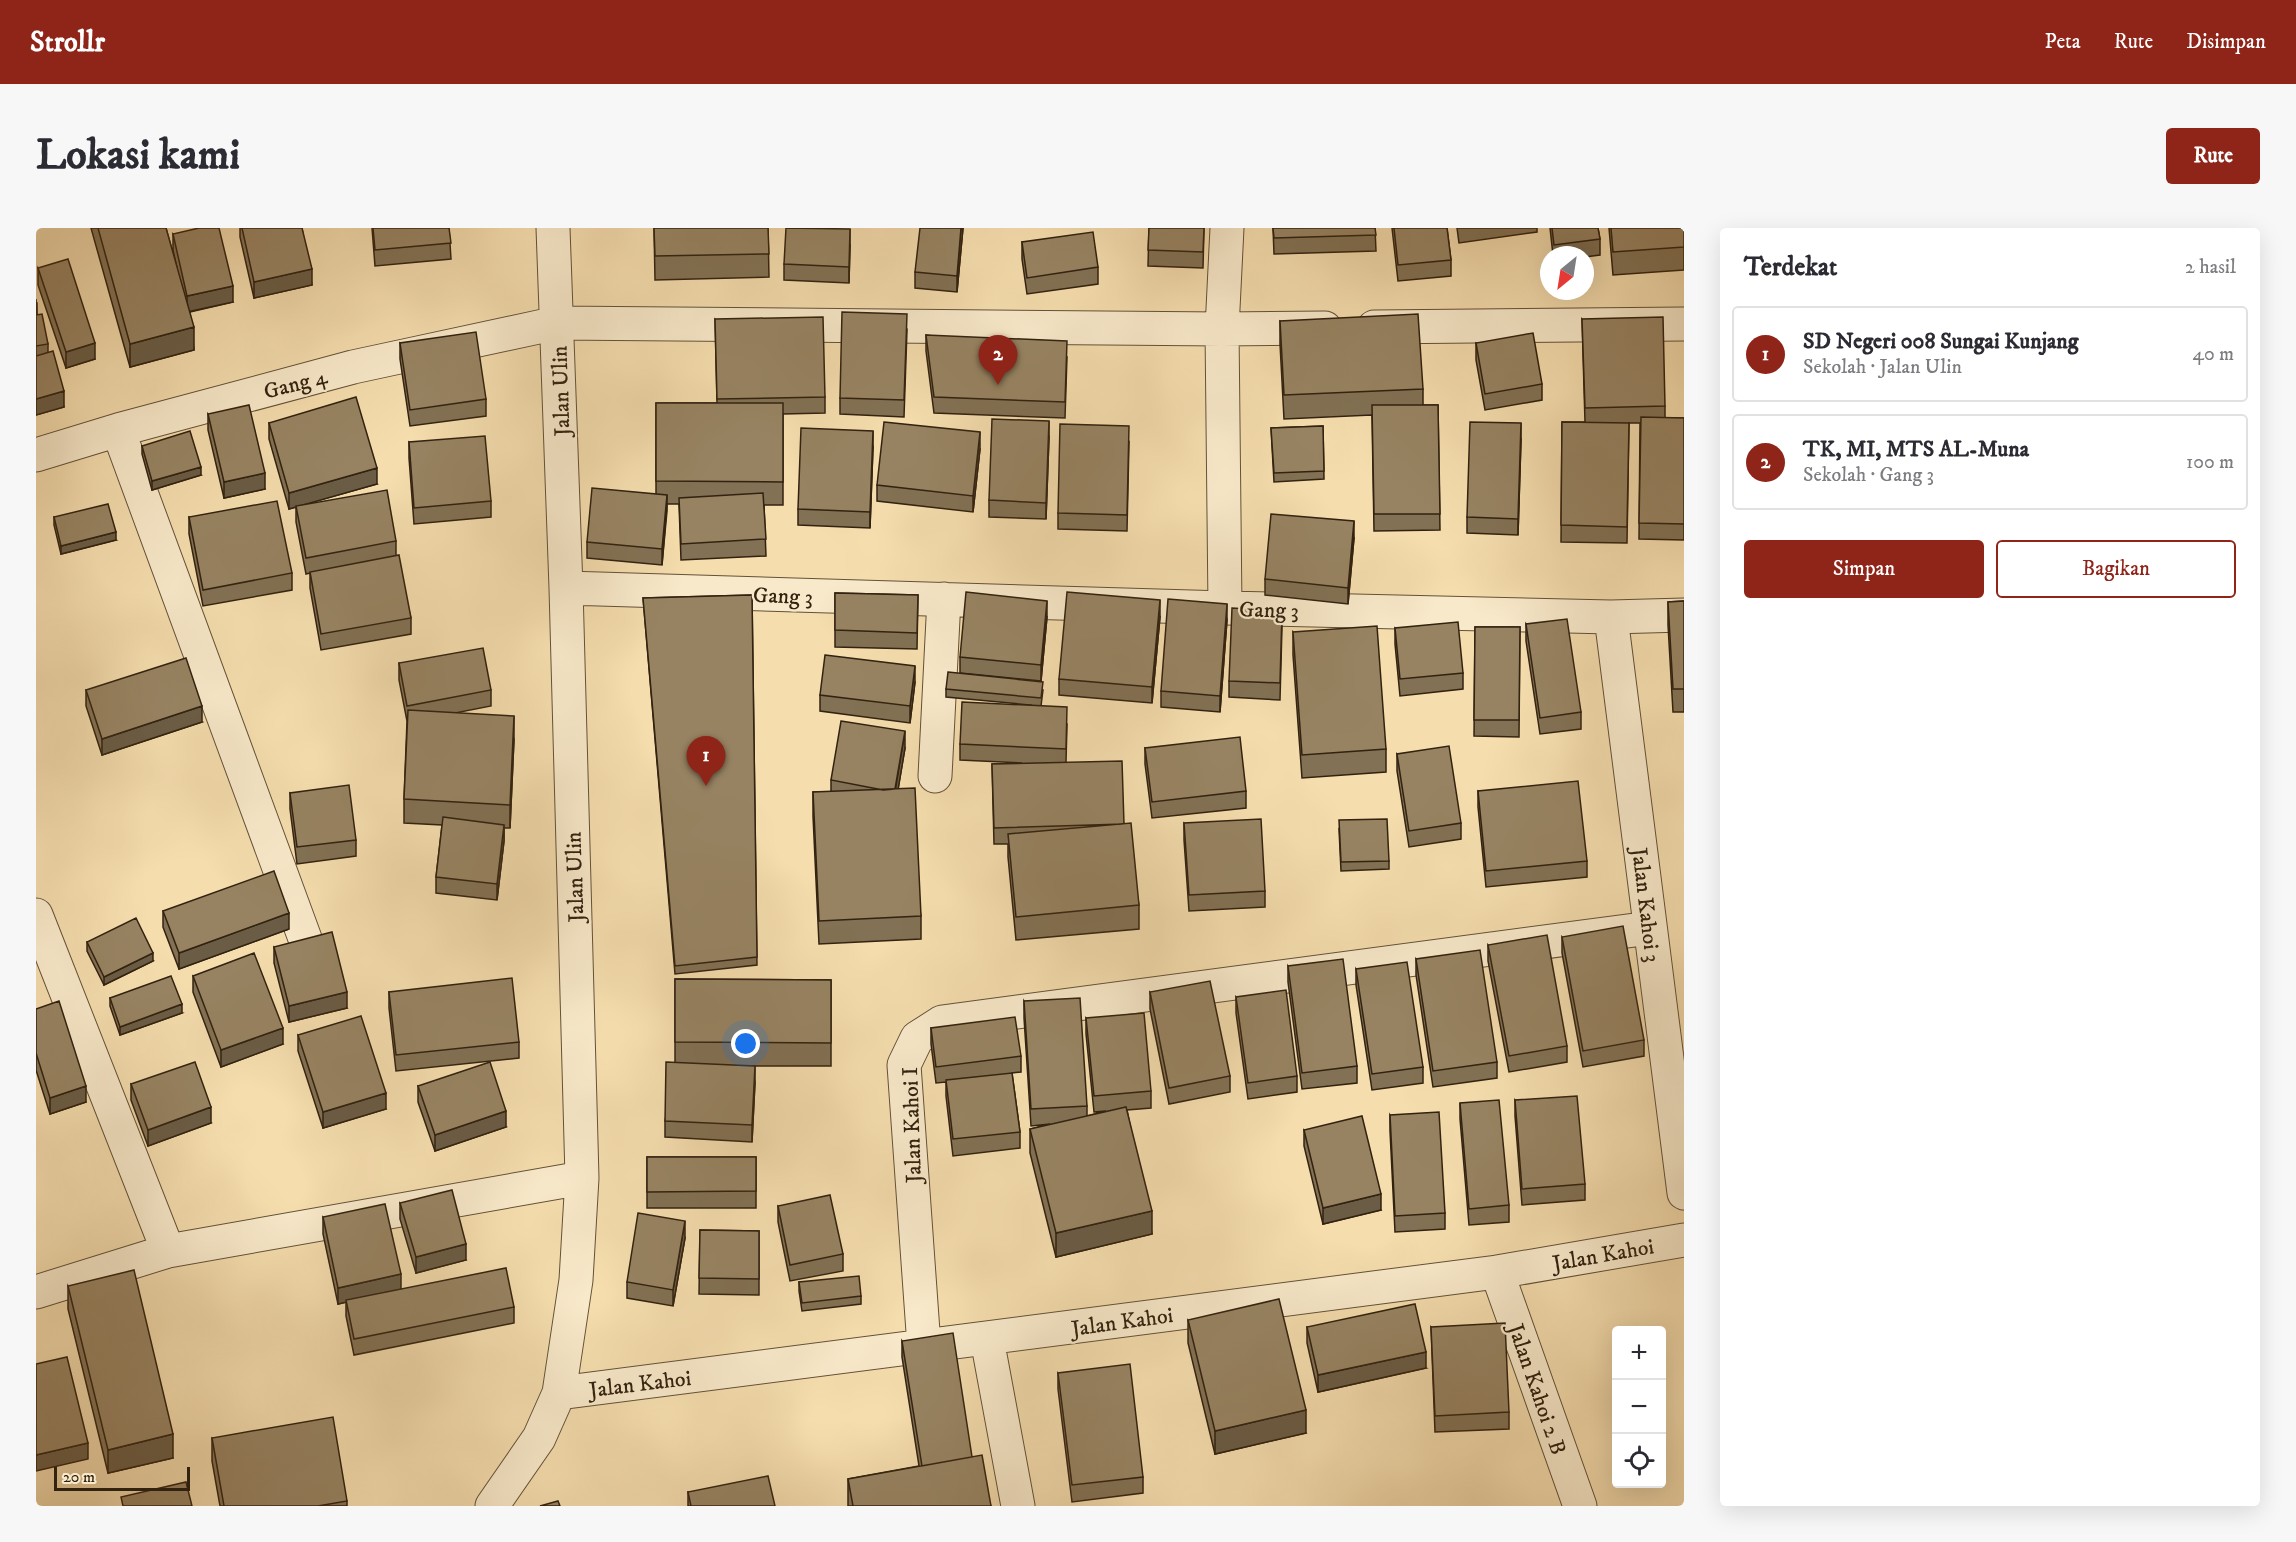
<!DOCTYPE html>
<html lang="id">
<head>
<meta charset="utf-8">
<style>
	body { margin:0; font-family:"IM FELL DW Pica",serif; background:#f7f7f7; color:#2b2b33 }
	.controls { position:absolute; right:18px; bottom:18px; display:grid; overflow:hidden; border-radius:6px; box-shadow:0 6px 24px #0002 }
	.controls button { width:54px; height:54px; display:grid; place-items:center; padding:0; border:0; border-bottom:2px solid #e1e1e2; background:#fff; color:#2b2b33; font:30px sans-serif }
	.compass { position:absolute; left:1504px; top:18px; width:54px; height:54px; border-radius:50%; background:#fff; box-shadow:0 6px 24px #0002; rotate:210deg }
	.scale { position:absolute; left:18px; bottom:15px; width:136px; box-sizing:border-box; padding-left:6px; border:3px solid #322210; border-top:0; font-size:16px; line-height:21px; white-space:nowrap; color:#322210; -webkit-text-stroke:4px #f8e9ca; paint-order:stroke }
	.you { position:absolute; left:710px; top:816px; width:21px; height:21px; margin:-15px; border:4px solid #fff; border-radius:50%; background:#1a73e8; box-shadow:0 0 0 9px #1a73e833 }
	.badge { display:grid; place-items:center; width:39px; height:39px; border-radius:50%; background:#8f2418; color:#fff; font-size:20px; font-weight:700 }
	.pin { position:absolute; translate:-50% -50px; filter:drop-shadow(0 2px 3px #0008) }
	.pin::after { content:''; position:absolute; top:32px; width:21px; height:18px; background:inherit; clip-path:polygon(0 0,100% 0,50% 100%) }
	.list { margin:0; padding:0; list-style:none }
	h2 { display:flex; justify-content:space-between; align-items:center; height:78px; margin:0; padding:0 24px; font-size:26px }
	h2 small { font-size:20px; font-weight:400; color:#7c7c81 }
	.list li { display:grid; grid-template-columns:39px 1fr auto; gap:18px; align-items:center; box-sizing:border-box; height:96px; margin:0 12px 12px; padding:0 12px; border:2px solid #e1e1e2; border-radius:6px }
	.list b { display:block; font-size:22px; white-space:nowrap }
	.list p { margin:0; font-size:20px; white-space:nowrap; color:#7c7c81 }
	.list em { font-size:20px; font-style:normal; color:#7c7c81 }
	.actions { display:flex; gap:12px; padding:18px 24px }
	.actions a { flex:1; padding:14px 0; border:2px solid #8f2418; border-radius:6px; text-align:center; font-size:21px; color:#8f2418 }
	.actions .main { background:#8f2418; color:#fff }
	.icon { flex:none; width:33px; height:33px; fill:none; stroke:currentColor; stroke-width:2; stroke-linecap:round; stroke-linejoin:round }
	.map { position:relative; flex:none; width:1648px; height:1278px; overflow:hidden; border-radius:6px }
	header { display:flex; align-items:center; gap:36px; box-sizing:border-box; height:84px; padding:0 30px; background:#8f2418; color:#fff }
	header strong { font-size:28px }
	nav { display:flex; gap:33px; margin-inline-start:auto; font-size:21px }
	.intro { display:flex; align-items:center; justify-content:space-between; box-sizing:border-box; height:144px; padding:0 36px }
	h1 { margin:0; font-size:42px }
	.button { padding:15px 27px; border-radius:6px; background:#8f2418; color:#fff; font-size:21px; font-weight:700 }
	main { display:flex; gap:36px; padding:0 36px }
	aside { flex:1; background:#fff; border-radius:6px; box-shadow:0 6px 24px #0002 }
	.map>svg:first-child { display:block }
	.lines { fill:none; stroke-linecap:round; stroke-linejoin:round }
	.minor-casing { stroke:#635138; stroke-width:35 }
	.minor { stroke:#f8e9ca; stroke-width:33 }
	.wall { fill:#827154; stroke:#322210; stroke-width:1.5 }
	.shaded-wall { fill:#6a5c45; stroke:#322210; stroke-width:1.5 }
	.building { fill:#978362; stroke:#322210; stroke-width:1.5 }
	.labels { text-anchor:middle; stroke-width:4.5; stroke-linejoin:round; paint-order:stroke }
	.street-label { font-size:22px; fill:#322210; stroke:#f8e9ca }
</style>
</head>
<body>
<header>
<strong>Strollr</strong>
<nav><a>Peta</a><a>Rute</a><a>Disimpan</a></nav>
</header>
<div class="intro"><h1>Lokasi kami</h1><a class="button">Rute</a></div>
<main>
<div class="map">
<svg width="1648" height="1278" viewBox="0 0 1648 1278">
	<rect width="100%" height="100%" fill="#f5ddae"/>
	<filter id="stains"><feTurbulence type="fractalNoise" baseFrequency=".00333" numOctaves="4"/><feColorMatrix values="0 0 0 0 .2 0 0 0 0 .09 0 0 0 0 .02 0 0 0 .5 -.17"/></filter>
	<radialGradient id="worn" r=".72"><stop offset=".6" stop-color="#630" stop-opacity="0"/><stop offset="1" stop-color="#630" stop-opacity=".3"/></radialGradient>
	<g class="lines">
		<defs>
			<path id="minor" d="M1338,99L1648,96
				M82,202L271,716
				M0,227L82,202L317,139L521,95L1186,101L1289,100
				M530,360L1189,380L1575,389L1648,387
				M1189,380L1186,101L1191,0
				M1575,389L1648,965
				M899,548L908,371
				M0,687L132,1023
				M1461,1044L1544,1278
				M0,1064L132,1023L546,950
				M951,1111L982,1278
				M888,1118L868,837L881,810L906,794L1614,700
				M523,1165L1461,1044L1648,1012
				M456,1278L503,1210L523,1165L540,1052L546,950L530,360L517,0"/>
		</defs>
		<use href="#minor" class="minor-casing"/>
		<use href="#minor" class="minor"/>
	</g>
	<path class="wall" d="M55,0H130L141,40L137,22V6L197,74L154,84L158,122L94,139Z
		M204,0H266L276,57L218,70L204,9Z
		M336,0H413L415,31L339,38Z
		M618,0H732L733,49L619,52Z
		M927,0L921,64L879,60V44Z
		M1113,0H1168L1167,40L1112,38Z
		M1237,0H1339L1340,23L1238,26Z
		M1356,0H1411L1415,32V48L1362,53Z
		M1421,0H1501V4L1423,15Z
		M1514,0H1562L1564,11V27L1549,29V27H1517Z
		M1573,0H1648V42L1577,47Z
		M986,14L1062,39V56L991,66L986,31Z
		M814,17L813,55L748,52V36Z
		M2,40L59,131L30,140L2,57Z
		M0,71L1,87L12,116V124L28,179L0,187Z
		M679,91L789,169V185L747,186V277H728L730,328L645,332L643,276H631L626,337L551,330V314L620,266V175H681Z
		M1546,91L1629,178V190H1648V312L1603,311L1604,195H1593L1591,315L1525,314L1526,194H1549Z
		M1244,93L1387,161V177H1402L1404,302L1338,303L1336,187L1248,191L1244,116Z
		M871,102L868,189L804,186V170Z
		M890,107L1031,129L1029,190L898,185L890,123Z
		M364,115L450,171V188L374,198L364,131Z
		M1440,115L1506,156V172L1449,182L1440,132Z
		M172,186L229,261L188,270L172,202Z
		M233,195L341,256L266,277L360,313V328L375,390V406L285,422L274,360V345L270,346L260,294V279L253,281L233,211Z
		M1287,198L1288,251L1238,254L1235,200Z
		M1013,209L1010,291L953,289V272Z
		M1485,212L1482,307L1431,305V289Z
		M373,214L455,273V289L378,296L373,230Z
		M1093,214L1091,303L1022,301V285Z
		M106,218L165,247L116,262L106,226Z
		M837,219L834,300L762,297V281Z
		M944,221L937,284L841,273V257Z
		M18,289L80,312L25,326L18,297Z
		M153,289L256,345V362L167,378L153,306Z
		M1318,310L1312,376L1229,367V351Z
		M799,365L882,367L881,421L799,419Z
		M716,367L721,737L639,746L607,370Z
		M1648,373V484H1637L1632,397V374Z
		M1011,389L1005,453L924,445V429Z
		M1124,389L1116,475L1023,467V451Z
		M1191,392L1184,484L1125,479V463Z
		M1490,396L1545,484V501L1504,506L1490,413Z
		M1246,399L1244,472L1193,469V453Z
		M1439,399H1484L1483,509L1438,508Z
		M1359,400L1427,445V461L1364,468L1359,416Z
		M1257,404L1350,521V544L1266,550L1257,427Z
		M363,435L455,462V478L419,485L478,511L474,600H468V613L461,672L400,665V649L406,597L368,595V571L371,493L363,452Z
		M879,454L874,495L784,483V467Z
		M910,461L1007,462L1005,478L1031,496L1030,534L1088,596L1103,677V701L980,712L972,629V616H958L956,536L986,535L924,532V516L994,477L910,469Z
		M50,462L166,494L66,527L50,478Z
		M869,520L862,561L885,688V711L783,716L777,588V564H795V552Z
		M1109,520L1210,563V580L1116,590L1109,536Z
		M1361,526L1425,595V611L1373,619L1361,543Z
		M1442,563L1551,633V649L1450,659L1442,579Z
		M254,565L320,612V628L261,636L254,581Z
		M1148,595L1229,663V679L1153,683L1148,612Z
		M1303,601L1353,633V641L1305,643Z
		M127,683L253,701L143,741L127,699Z
		M1526,709L1608,812V828L1547,839L1526,725Z
		M51,714L117,733L68,757L51,723Z
		M1452,717L1531,818V834L1473,844L1452,733Z
		M238,719L311,780L253,794L238,735Z
		M1380,731L1461,834V850L1397,859L1380,747Z
		M1252,738L1321,838V855L1266,861L1252,754Z
		M1320,741L1387,839V855L1336,862L1320,757Z
		M157,748L247,816L185,839L157,764Z
		M639,751L795,752V838H715L719,854L716,914L629,909V893L639,834Z
		M353,764L483,814V830L360,843L353,780Z
		M1114,764L1194,848V864L1133,876L1114,781Z
		M1200,769L1261,848V864L1212,871L1200,785Z
		M74,770L146,785L84,807L74,778Z
		M988,773L1051,878V888L1070,883L1058,884L1050,806V790L1115,863V880L1091,882L1116,1006L1020,1029L994,925V901L1014,896L995,898L988,790Z
		M0,781L50,874L14,886L0,842Z
		M895,800L985,828V844L976,845L984,904V920L917,928L910,868V854L900,855L895,816Z
		M262,807L350,881L287,900L262,823Z
		M95,856L175,895L112,918L95,872Z
		M382,858L470,899L399,923L382,874Z
		M1479,872L1549,956V972L1486,977L1479,888Z
		M1424,875L1473,977V994L1433,997L1424,891Z
		M1354,887L1409,985V1001L1359,1004L1354,903Z
		M1268,902L1345,982L1287,996L1268,918Z
		M611,929H720V980H611Z
		M364,975L430,1032L380,1045L364,991Z
		M742,978L807,1026V1043L754,1053L742,994Z
		M287,989L365,1061L478,1079V1095L318,1127L310,1088V1074L302,1076L287,1006Z
		M664,1002L723,1003V1067L663,1066Z
		M649,1010L637,1078L591,1070V1054Z
		M763,1054L825,1068V1076L766,1083L763,1063Z
		M32,1058L137,1230L72,1245L32,1081Z
		M1152,1092L1270,1205L1179,1226L1152,1115Z
		M1271,1099L1390,1140L1282,1164L1271,1115Z
		M1395,1099L1473,1184V1201L1399,1204Z
		M866,1113L936,1229L955,1278H812V1251L883,1238L866,1129Z
		M1022,1145L1107,1249V1265L1036,1274L1022,1161Z
		M176,1210L311,1273V1278H184L176,1233Z
		M652,1264L739,1278H652Z"/>
	<path class="shaded-wall" d="M925,0H927L921,64V48Z
		M814,1V17L813,55V39Z
		M276,41V57L218,70V54Z
		M197,58V74L151,84V68Z
		M0,75H1V91H0Z
		M158,99V122L94,139V116Z
		M59,115V131L30,140V124Z
		M28,163V179L0,187V171Z
		M1013,193V209L1010,291V275Z
		M1485,195V212L1482,307V291Z
		M837,203V219L834,300V284Z
		M944,204V221L937,284V268Z
		M165,239V247L116,262V253Z
		M341,240V256L253,281V265Z
		M229,245V261L188,270V254Z
		M631,267V283L626,337V321Z
		M1318,293V310L1312,376V360Z
		M80,304V312L25,326V318Z
		M1124,372V389L1116,475V459Z
		M1011,373V389L1005,453V437Z
		M1191,376V392L1184,484V468Z
		M879,438V454L874,495V478Z
		M166,478V494L66,527V511Z
		M478,488V511L474,600V577Z
		M869,503V520L859,580V564Z
		M468,597V613L461,672V656Z
		M253,685V701L143,741V725Z
		M117,725V733L68,757V749Z
		M311,764V780L253,794V778Z
		M146,776V785L84,807V799Z
		M247,800V816L185,839V822Z
		M719,838V854L716,914V897Z
		M50,858V874L14,886V870Z
		M350,865V881L287,900V884Z
		M175,879V895L112,918V902Z
		M470,883V899L399,923V907Z
		M1345,966V982L1287,996V980Z
		M1116,983V1006L1020,1029V1005Z
		M649,993V1010L637,1078V1062Z
		M430,1016V1032L380,1045V1029Z
		M365,1046V1062L302,1076V1060Z
		M1390,1124V1140L1282,1164V1147Z
		M1270,1182V1205L1179,1226V1203Z
		M137,1206V1230L72,1245V1222Z
		M52,1215V1231L0,1243V1227Z"/>
	<path class="building" d="M62,0H130L158,99L94,116Z
		M163,0H183L197,58L151,68L137,6Z
		M206,0H266L276,41L218,54Z
		M337,0H413L415,15L339,22Z
		M618,0H732L733,26L619,28Z
		M750,0L814,1L813,39L748,36Z
		M884,0H925L921,48L879,44Z
		M1113,0H1168L1167,24L1112,22Z
		M1237,0H1339L1340,7L1238,10Z
		M1358,0H1411L1415,32L1362,37Z
		M1516,0H1562L1564,11L1518,17Z
		M1575,0H1648V19L1577,24Z
		M1057,4L1062,39L991,50L986,14Z
		M32,31L59,115L30,124L2,40Z
		M806,84L871,86L868,172L804,170Z
		M6,86L12,116L0,118V87Z
		M1382,86L1387,161L1248,167L1244,93Z
		M787,89L789,169L681,171L679,91Z
		M1627,89L1629,178L1549,180L1546,91Z
		M440,104L450,171L374,182L364,115Z
		M1497,105L1506,156L1449,166L1440,115Z
		M890,107L1031,113L1029,174L898,169Z
		M17,123L28,163L0,171V128Z
		M320,169L341,240L253,265L233,195Z
		M620,175H747V254L620,253Z
		M213,177L229,245L188,254L172,186Z
		M1336,177H1402L1404,286H1338Z
		M1605,189L1648,190V296L1603,295Z
		M956,191L1013,193L1010,275L953,272Z
		M848,194L944,204L937,268L841,257Z
		M1434,194L1485,195L1482,291L1431,289Z
		M1526,194L1593,195L1591,299L1525,297Z
		M1024,196L1093,198L1091,287L1022,285Z
		M1287,198L1288,243L1238,245L1235,200Z
		M765,200L837,203L834,284L762,281Z
		M154,203L165,239L116,253L106,218Z
		M449,208L455,273L378,280L373,214Z
		M556,260L631,267L626,321L551,314Z
		M351,262L360,313L270,330L260,278Z
		M727,265L730,311L645,316L643,270Z
		M241,273L256,345L167,362L153,289Z
		M72,276L80,304L25,318L18,289Z
		M1235,286L1318,293L1312,360L1229,351Z
		M363,327L375,390L285,406L274,344Z
		M930,364L1011,373L1005,437L924,429Z
		M1031,364L1124,372L1116,459L1023,451Z
		M799,365L882,367L881,405L799,402Z
		M716,367L721,729L639,738L607,370Z
		M1132,371L1191,376L1184,468L1125,463Z
		M1648,373V461H1637L1632,374Z
		M1196,380L1246,383L1244,455L1193,453Z
		M1531,391L1545,484L1504,490L1490,396Z
		M1422,394L1427,445L1364,451L1359,400Z
		M1341,398L1350,521L1266,527L1257,404Z
		M1439,399H1484L1483,492H1438Z
		M447,420L455,462L371,478L363,435Z
		M789,427L879,438L874,478L784,467Z
		M150,430L166,478L66,511L50,462Z
		M912,444L1007,454L1005,470L910,461Z
		M926,474L1031,479L1030,521L924,516Z
		M372,482L478,488L474,577L368,571Z
		M805,493L869,503L859,561L847,562L795,552Z
		M1204,509L1210,563L1116,574L1109,520Z
		M1413,518L1425,595L1373,603L1361,526Z
		M1086,533L1088,596L958,600L956,536Z
		M1542,553L1551,633L1450,643L1442,563Z
		M313,557L320,612L261,619L254,565Z
		M879,560L885,688L783,693L777,564Z
		M407,589L468,597L461,656L400,649Z
		M1225,591L1229,663L1153,667L1148,595Z
		M1351,591L1353,633L1305,634L1303,592Z
		M1095,595L1103,677L980,689L972,606Z
		M238,643L253,685L143,725L127,683Z
		M100,690L117,725L68,749L51,714Z
		M1587,698L1608,812L1547,823L1526,709Z
		M296,704L311,764L253,778L238,719Z
		M1511,707L1531,818L1473,828L1452,717Z
		M1444,722L1461,834L1397,843L1380,731Z
		M218,725L247,800L185,822L157,748Z
		M1307,731L1321,838L1266,845L1252,738Z
		M1371,734L1387,839L1336,846L1320,741Z
		M135,748L146,776L84,799L74,770Z
		M476,750L483,814L360,827L353,764Z
		M639,751L795,752V815L639,814Z
		M1174,753L1194,848L1133,860L1114,764Z
		M1250,762L1261,848L1212,855L1200,769Z
		M1044,770L1051,878L995,881L988,773Z
		M23,773L50,858L14,870L0,825V781Z
		M1108,785L1115,863L1058,868L1050,790Z
		M325,788L350,865L287,884L262,807Z
		M979,789L985,828L900,839L895,800Z
		M159,834L175,879L112,902L95,856Z
		M454,834L470,883L399,907L382,858Z
		M630,834L719,838L716,897L629,893Z
		M976,845L984,904L917,911L910,852Z
		M1541,868L1549,956L1486,961L1479,872Z
		M1463,872L1473,977L1433,981L1424,875Z
		M1090,879L1116,983L1020,1005L994,901Z
		M1403,884L1409,985L1359,988L1354,887Z
		M1326,888L1345,966L1287,980L1268,902Z
		M611,929H720V963L611,964Z
		M416,962L430,1016L380,1029L364,975Z
		M794,967L807,1026L754,1037L742,978Z
		M349,976L365,1046L302,1060L287,989Z
		M602,985L649,993L637,1062L591,1054Z
		M664,1002L723,1003V1051L663,1050Z
		M470,1040L478,1079L318,1111L310,1072Z
		M98,1042L137,1206L72,1222L32,1058Z
		M823,1048L825,1068L766,1075L763,1054Z
		M1243,1071L1270,1182L1179,1203L1152,1092Z
		M1379,1076L1390,1124L1282,1147L1271,1099Z
		M1469,1095L1473,1184L1399,1188L1395,1099Z
		M917,1105L936,1229L886,1238L866,1113Z
		M31,1129L52,1215L0,1227V1136Z
		M1094,1136L1107,1249L1036,1257L1022,1145Z
		M297,1189L311,1273L282,1278H188L176,1210Z
		M946,1227L955,1278H817L812,1251Z
		M732,1248L739,1278H655L652,1264Z
		M150,1254L156,1278H87L85,1269Z
		M522,1273L524,1278H504Z"/>
	<g class="labels">
		<g class="street-label">
			<text transform="translate(259 155) rotate(-15)" y="8">Gang 4</text>
			<text transform="translate(524 163) rotate(-92)" y="8">Jalan Ulin</text>
			<text transform="translate(747 367) rotate(2)" y="8">Gang 3</text>
			<text transform="translate(1233 381) rotate(1)" y="8">Gang 3</text>
			<text transform="translate(538 649) rotate(-92)" y="8">Jalan Ulin</text>
			<text transform="translate(1611 677) rotate(83)" y="8">Jalan Kahoi 3</text>
			<text transform="translate(875 897) rotate(-92)" y="8">Jalan Kahoi I</text>
			<text transform="translate(1567 1026) rotate(-10)" y="8">Jalan Kahoi</text>
			<text transform="translate(1086 1093) rotate(-8)" y="8">Jalan Kahoi</text>
			<text transform="translate(604 1155) rotate(-7)" y="8">Jalan Kahoi</text>
			<text transform="translate(1502 1161) rotate(71)" y="8">Jalan Kahoi 2 B</text>
		</g>
	</g>
	<rect width="100%" height="100%" filter="url(#stains)"/>
	<rect width="100%" height="100%" fill="url(#worn)"/>
</svg>
<div class="controls">
<button>+</button>
<button>−</button>
<button><svg class="icon" aria-label="locate" viewBox="0 0 24 24"><circle cx="12" cy="12" r="6"/><path d="M12 2v4M12 18v4M2 12h4M18 12h4"/></svg></button>
</div>
<svg class="compass" viewBox="-18 -18 36 36"><path d="M0-13l5 13h-10z" fill="#e53935"/><path d="M0 13l5-13h-10z" fill="#7c7c81"/></svg>
<div class="scale">20 m</div>
<div class="you"></div>
<div class="pin badge" style="left:670px;top:558px">1</div>
<div class="pin badge" style="left:962px;top:157px">2</div>
</div>
<aside>
<h2>Terdekat<small>2 hasil</small></h2>
<ul class="list">
<li><span class="badge">1</span><div><b>SD Negeri 008 Sungai Kunjang</b><p>Sekolah · Jalan Ulin</p></div><em>40 m</em></li>
<li><span class="badge">2</span><div><b>TK, MI, MTS AL-Muna</b><p>Sekolah · Gang 3</p></div><em>100 m</em></li>
</ul>
<div class="actions"><a class="main">Simpan</a><a>Bagikan</a></div>
</aside>
</main>
</body>
</html>
